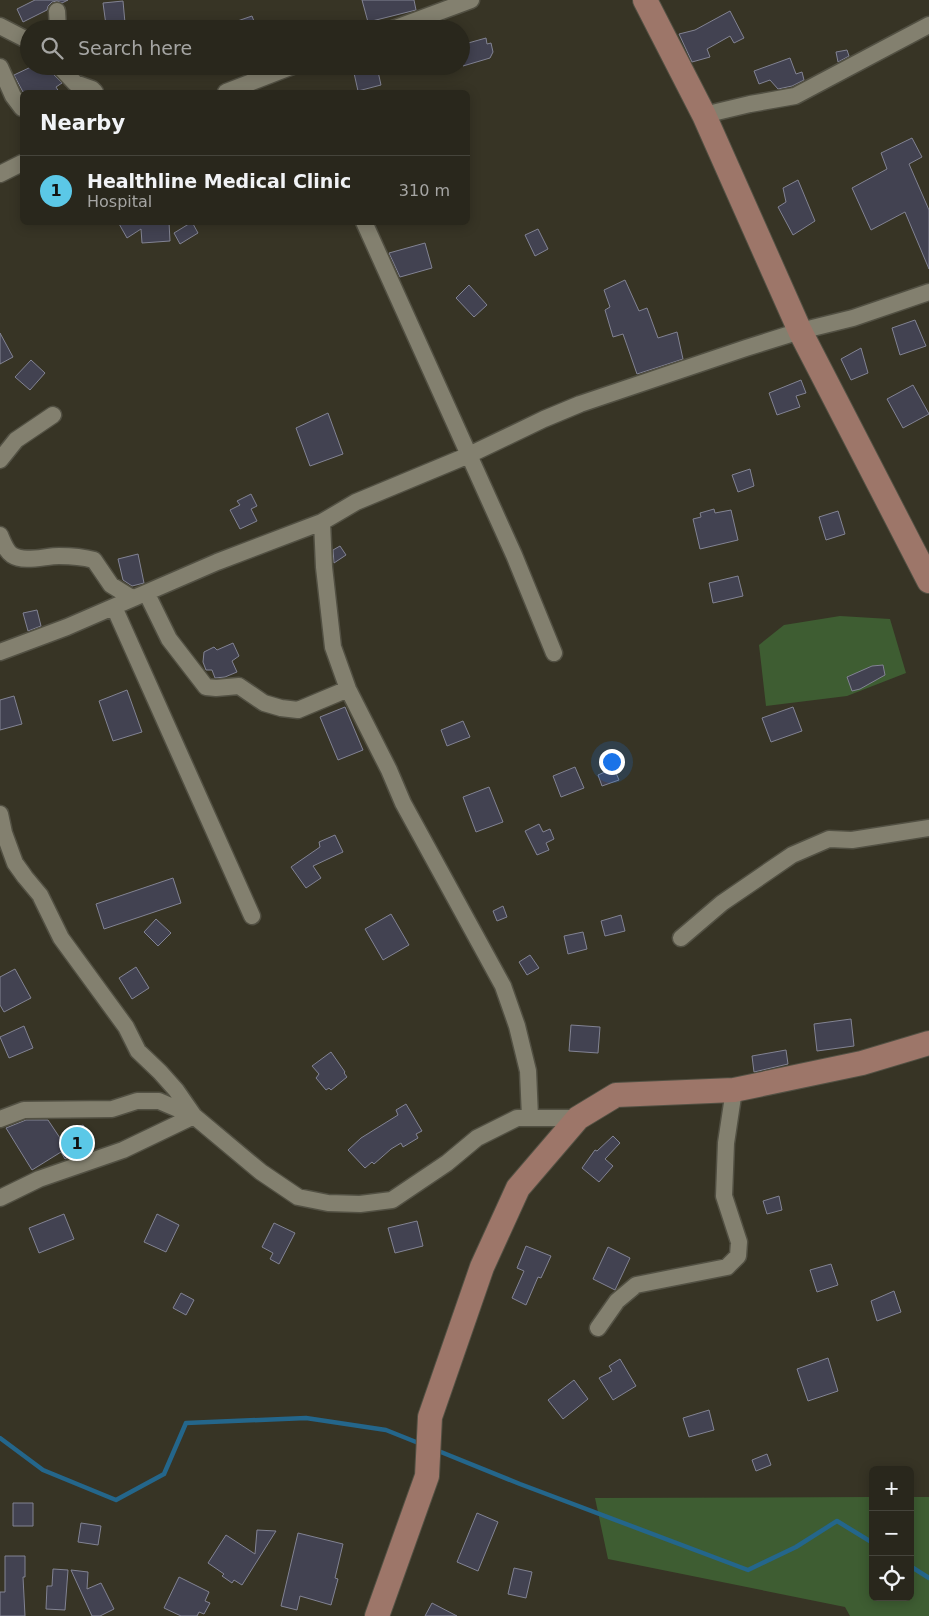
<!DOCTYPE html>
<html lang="en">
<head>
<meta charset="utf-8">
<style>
	body { margin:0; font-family:"DejaVu Sans",sans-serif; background:#353329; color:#f1f3f6 }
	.controls { position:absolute; right:15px; bottom:15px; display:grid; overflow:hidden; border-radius:8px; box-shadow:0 2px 12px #0003 }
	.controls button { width:45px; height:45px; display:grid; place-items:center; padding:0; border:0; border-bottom:1px solid #45443b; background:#29271c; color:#f1f3f6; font:25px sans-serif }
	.you { position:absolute; left:611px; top:761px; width:18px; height:18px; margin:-12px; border:4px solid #fff; border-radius:50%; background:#1a73e8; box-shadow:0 0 0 8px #1a73e833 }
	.badge { display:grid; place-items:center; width:32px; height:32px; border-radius:50%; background:#5bc8e7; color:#111; font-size:16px; font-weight:700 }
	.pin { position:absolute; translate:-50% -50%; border:2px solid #fff; box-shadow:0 1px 5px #0006 }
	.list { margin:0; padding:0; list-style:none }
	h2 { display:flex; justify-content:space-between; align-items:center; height:65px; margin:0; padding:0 20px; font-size:21px }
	h2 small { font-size:16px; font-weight:400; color:#a5a5a3 }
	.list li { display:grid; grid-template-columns:32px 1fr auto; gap:15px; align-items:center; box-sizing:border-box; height:70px; padding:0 20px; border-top:1px solid #45443b }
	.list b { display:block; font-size:19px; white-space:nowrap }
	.list p { margin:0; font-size:16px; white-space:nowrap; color:#a5a5a3 }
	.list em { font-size:16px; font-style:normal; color:#a5a5a3 }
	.icon { flex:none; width:28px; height:28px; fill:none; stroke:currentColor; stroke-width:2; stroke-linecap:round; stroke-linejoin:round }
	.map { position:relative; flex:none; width:929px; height:1616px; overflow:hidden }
	.search { position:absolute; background:#29271c; box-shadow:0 2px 12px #0003; left:20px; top:20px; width:450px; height:55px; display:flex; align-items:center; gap:12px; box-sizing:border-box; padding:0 18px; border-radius:28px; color:#a5a5a3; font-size:19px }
	.panel { position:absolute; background:#29271c; box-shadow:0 2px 12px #0003; left:20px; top:90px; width:450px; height:135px; border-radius:8px }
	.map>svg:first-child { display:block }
	.green { fill:#3e5d32 }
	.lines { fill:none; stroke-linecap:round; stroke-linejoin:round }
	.stream { stroke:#24668b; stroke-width:4.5 }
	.building { fill:#424251; stroke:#828393 }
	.minor-casing { stroke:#525043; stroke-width:19 }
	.secondary-casing { stroke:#525043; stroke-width:26 }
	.minor { stroke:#83806f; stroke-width:16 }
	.secondary { stroke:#9d7669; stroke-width:24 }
</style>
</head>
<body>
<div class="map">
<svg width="929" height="1616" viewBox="0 0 929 1616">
	<rect width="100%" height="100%" fill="#373425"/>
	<path class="green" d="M840,616L890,619L906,673L847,696L766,706L759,645L784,625Z
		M873,1497V1597H910V1497H929V1616H850L845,1607L608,1559L595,1498Z"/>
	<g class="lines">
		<path class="stream" d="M0,1438L43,1470L116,1500L164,1474L186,1423L306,1418L386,1430L421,1444
			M436,1450L520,1484L748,1570L796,1547L837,1521L873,1543
			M910,1566L929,1578"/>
	</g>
	<path class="building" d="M35,0H68L62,3L57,1L52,2L48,6L47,10L23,22L17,9Z
		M362,0H414L416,10L368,22Z
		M123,1L125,23L106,25L103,3Z
		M730,11L744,38L734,43L730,36L707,49L710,57L692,62L679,34L695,30Z
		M252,16L257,29H220V27Z
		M486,38L487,44L491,43L493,52L490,58L463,66L461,59V45Z
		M847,50L849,56L838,62L836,52Z
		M790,58L796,74L802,72L804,80L792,86L778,89L770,80L759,84L754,71Z
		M33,66H49L52,73L62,83L56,87L59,92H23L14,75Z
		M377,67L381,85L358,91L354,73Z
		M912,138L922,157L909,164L929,210V269L905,212L871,230L852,188L887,169L881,153Z
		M798,180L815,221L793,235L778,207L786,202L783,188Z
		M118,222H169L170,241L142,243L141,229L127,238Z
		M192,222L198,233L180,244L174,233Z
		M538,229L548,249L535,256L525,235Z
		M425,243L432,268L400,277L389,253Z
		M625,280L639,311L647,308L658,338L677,332L683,359L637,374L623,334L613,337L605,310L610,307L604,290Z
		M469,285L487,305L474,317L456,298Z
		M915,320L926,346L900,355L892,328Z
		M0,333L13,357L0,364Z
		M861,348L868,373L851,380L841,359Z
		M31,360L45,373L30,390L15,377Z
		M801,380L806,393L796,396L800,407L777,415L769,393Z
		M913,385L929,414L903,428L887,399Z
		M328,413L343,454L310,466L296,428Z
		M750,469L754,486L738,492L732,475Z
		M251,494L257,506L251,509L257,521L240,529L230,510L240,505L237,501Z
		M714,509L715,513L731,510L738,540L700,549L693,519L701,517L700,513Z
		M838,511L845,534L826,540L819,517Z
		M340,546L346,555L334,563L333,550Z
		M138,554L144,583L132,586L123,580L118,559Z
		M738,576L743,596L713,603L709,583Z
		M37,610L41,626L28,631L23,613Z
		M233,643L239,656L232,661L237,672L225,677L215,678L212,670H206L203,662L204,652L214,647L217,650Z
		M883,665L885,675L860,689L852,691L847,677L872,666Z
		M127,690L142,732L113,741L99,701Z
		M14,696L22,724L0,730V700Z
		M345,707L363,750L338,760L320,717Z
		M793,707L802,731L771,742L762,718Z
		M463,721L470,737L447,746L441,730Z
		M575,767L584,788L561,797L553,776Z
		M614,768L619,780L602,786L598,775Z
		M489,787L503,822L476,832L463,797Z
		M539,824L543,832L550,829L554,839L546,843L549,850L537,855L525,831Z
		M335,835L343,852L313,866L321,878L306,888L291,867L320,847L319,842Z
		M173,878L181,903L104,929L96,904Z
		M503,906L507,917L497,921L493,911Z
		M391,914L409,945L383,960L365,929Z
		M621,915L625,931L605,936L601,921Z
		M156,919L171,933L158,946L144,932Z
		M583,932L587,949L568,954L564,936Z
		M530,955L539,968L527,975L519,962Z
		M136,967L149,988L132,999L119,978Z
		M15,969L31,998L4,1012L0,1005V977Z
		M851,1019L854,1046L817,1051L814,1024Z
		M571,1025L600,1027L598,1053L569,1051Z
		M24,1026L33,1048L9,1058L0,1037Z
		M786,1050L788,1064L754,1072L752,1056Z
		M331,1052L345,1072L344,1073L347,1077L331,1090L329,1088L326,1090L316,1078L319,1074L312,1066Z
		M406,1104L422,1131L416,1134L418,1138L403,1147L401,1143L391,1149L374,1164L372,1162L365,1168L348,1150L361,1138L398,1115L396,1110Z
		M26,1120H48L60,1138L83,1125L93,1143L65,1159L61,1152L32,1170L6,1128Z
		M613,1136L620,1143L605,1159L613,1166L599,1182L582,1168L595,1150L597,1151Z
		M779,1196L782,1210L767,1214L763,1201Z
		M64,1214L74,1239L39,1253L29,1228Z
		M157,1214L179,1225L166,1252L144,1242Z
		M417,1221L423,1246L395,1253L388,1228Z
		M274,1223L295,1233L279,1264L270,1259L273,1253L262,1247Z
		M526,1246L551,1256L541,1278L538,1277L526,1305L512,1298L524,1271L517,1268Z
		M608,1247L630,1258L615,1290L593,1279Z
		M831,1264L838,1285L817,1292L810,1270Z
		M894,1291L901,1312L877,1321L871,1301Z
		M181,1293L194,1300L186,1315L173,1308Z
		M828,1358L838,1391L808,1401L797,1369Z
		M620,1359L636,1386L613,1400L599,1378L612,1371L609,1366Z
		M574,1380L588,1399L563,1419L548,1400Z
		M709,1410L714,1430L689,1437L683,1418Z
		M767,1454L771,1465L756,1471L752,1460Z
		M13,1503H33V1526H13Z
		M477,1513L498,1522L478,1571L457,1562Z
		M81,1523L101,1526L98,1545L78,1542Z
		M257,1530L276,1531L242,1585L234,1580L232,1583L222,1576L224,1574L208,1563L226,1535L255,1554Z
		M298,1533L343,1544L335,1578L338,1579L331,1605L300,1596L297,1610L281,1606Z
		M5,1556H25V1577H23L25,1616H0V1592H5Z
		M514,1568L532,1572L526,1598L508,1594Z
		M53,1569L68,1570L65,1610L46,1609L47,1586H52Z
		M71,1570L88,1572L87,1589L101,1583L114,1609L100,1616H92Z
		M179,1577L209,1592L205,1601L210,1603L204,1614L199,1612L197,1616H181L164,1608Z
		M432,1603L457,1616H425Z"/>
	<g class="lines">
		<defs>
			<path id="minor" d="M57,11L58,29
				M0,26L29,41
				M393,29L471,0
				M59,66L75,83L92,89L95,92
				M0,67L13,96L22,108
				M226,92L293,66
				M704,115L750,104L795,96L929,25
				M0,174L22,163
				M364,222L514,555L554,653
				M0,460L16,440L53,415
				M322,522L324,567L333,647L348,689L389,770L403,803L503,986L517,1026L528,1071L530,1117
				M0,535C3,542 6,551 12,555C24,563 45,556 59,556C71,556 83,557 94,560L111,585L132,598
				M147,594L169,639L206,687L216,688L239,686L264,703L281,708L298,710L348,689
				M114,607L252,916
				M0,652L67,627L217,562L322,522L356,502L469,455L544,419L580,404L746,348L800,331L853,318L929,292
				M0,814L4,833L15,863L25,877L40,895L61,938L126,1027L138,1051L160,1072L176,1090L194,1116L123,1150L39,1179L0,1198
				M681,938L722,903L792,855L829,839L852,840L929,828
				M0,1119L24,1110L112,1109L137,1101H159L194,1116L261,1172L298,1197L328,1203L360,1204L392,1200L447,1163L477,1138L517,1118H578
				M598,1328L617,1301L636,1285L727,1267L738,1256L739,1242L724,1196L726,1143L734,1090"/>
			<path id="secondary" d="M645,0L704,115L800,331L929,581
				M377,1616L427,1476L430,1417L482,1267L518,1188L578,1118L616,1095L734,1090L862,1063L929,1043"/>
		</defs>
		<use href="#minor" class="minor-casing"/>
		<use href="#secondary" class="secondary-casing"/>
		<use href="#minor" class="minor"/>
		<use href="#secondary" class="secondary"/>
	</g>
</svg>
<div class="controls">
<button>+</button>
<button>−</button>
<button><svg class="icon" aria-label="locate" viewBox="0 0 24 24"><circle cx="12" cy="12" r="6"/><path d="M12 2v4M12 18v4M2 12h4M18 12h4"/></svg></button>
</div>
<div class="you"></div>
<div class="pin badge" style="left:77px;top:1143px">1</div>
<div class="search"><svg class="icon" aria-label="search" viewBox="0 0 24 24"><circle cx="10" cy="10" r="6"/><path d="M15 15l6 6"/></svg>Search here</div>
<section class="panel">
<h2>Nearby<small></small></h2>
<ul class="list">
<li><span class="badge">1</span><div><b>Healthline Medical Clinic</b><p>Hospital</p></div><em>310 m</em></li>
</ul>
</section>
</div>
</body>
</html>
